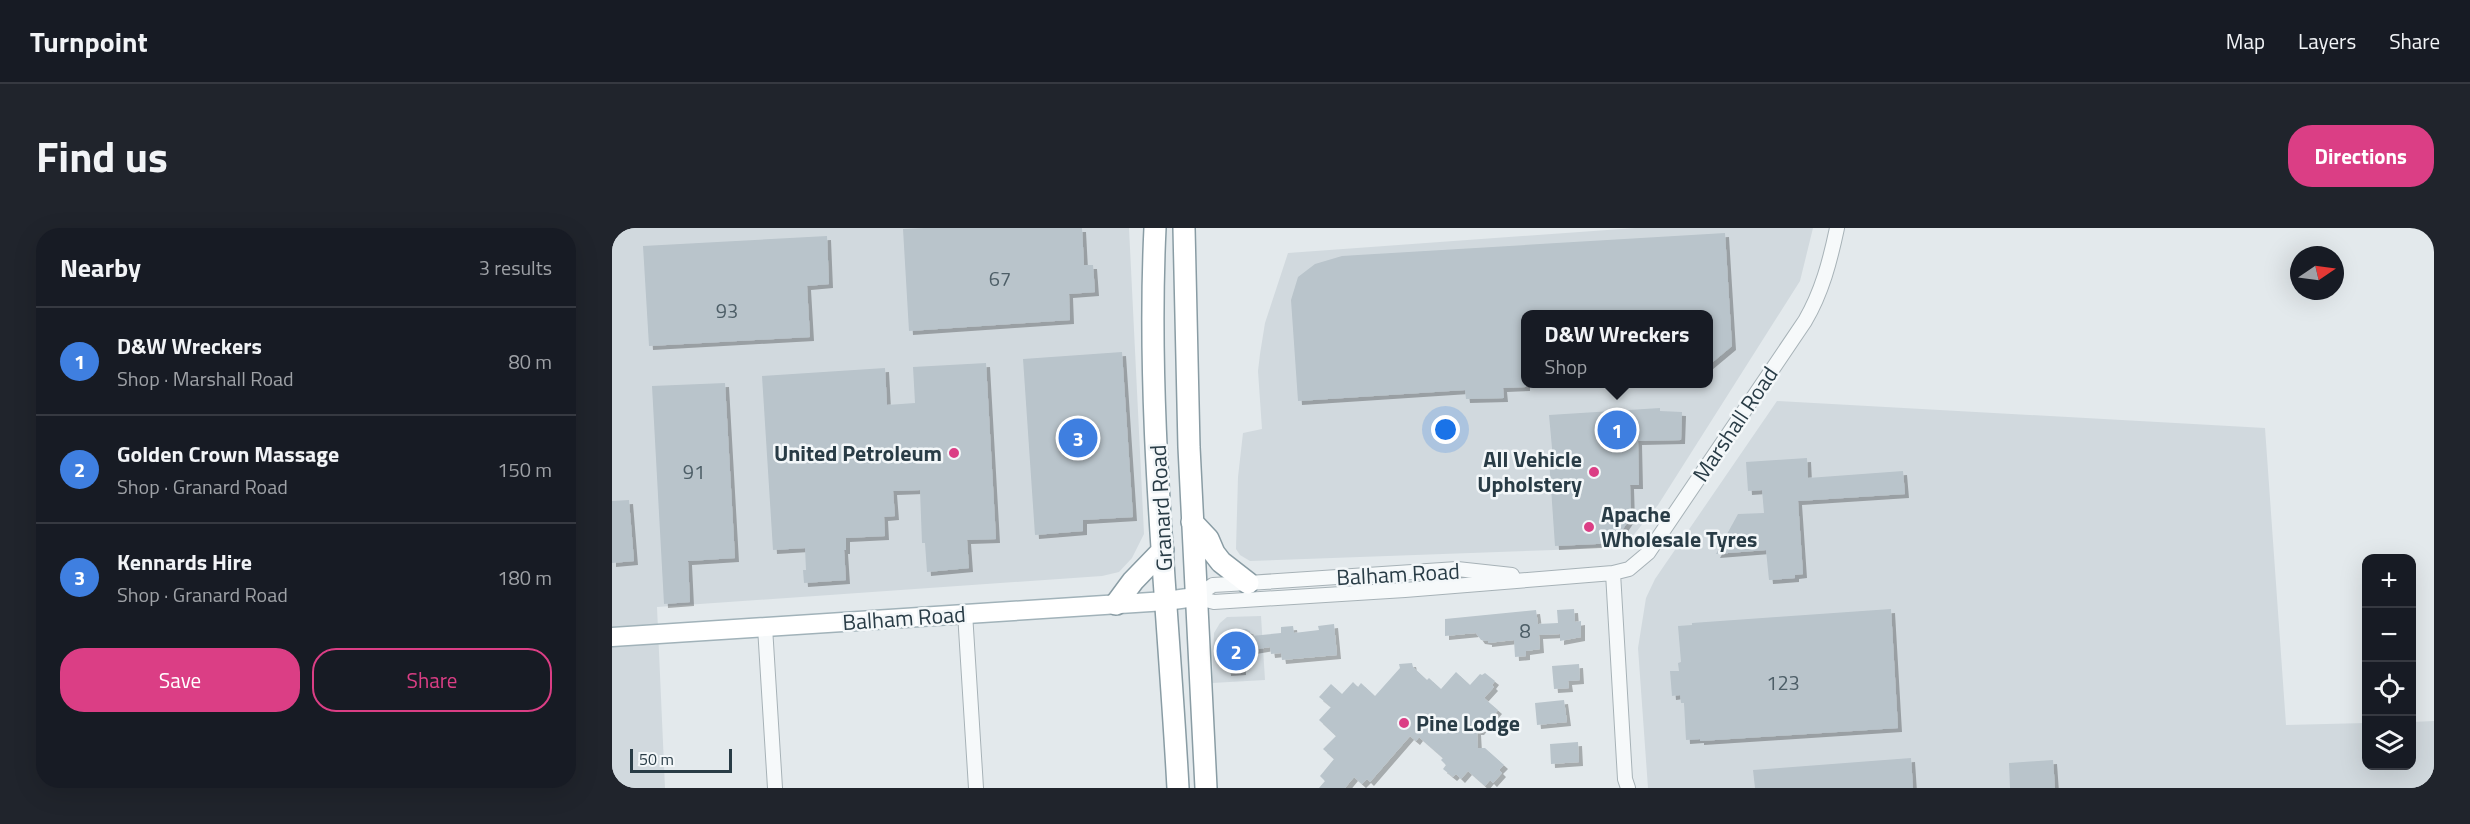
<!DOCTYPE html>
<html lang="en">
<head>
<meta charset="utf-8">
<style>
	body { margin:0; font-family:"Titillium Web",sans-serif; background:#20242c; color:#f1f3f6 }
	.controls { position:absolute; right:18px; bottom:18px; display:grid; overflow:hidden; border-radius:12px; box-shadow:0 6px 24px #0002 }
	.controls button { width:54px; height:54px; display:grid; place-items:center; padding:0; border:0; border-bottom:2px solid #363941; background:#171b24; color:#f1f3f6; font:30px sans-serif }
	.compass { position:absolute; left:1678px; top:18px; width:54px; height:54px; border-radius:50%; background:#171b24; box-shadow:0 6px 24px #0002; rotate:77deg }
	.scale { position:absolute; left:18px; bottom:15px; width:102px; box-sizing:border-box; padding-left:6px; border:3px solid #293c46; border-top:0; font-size:16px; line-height:21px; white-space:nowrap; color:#293c46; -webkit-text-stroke:4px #f3f7f9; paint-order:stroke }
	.you { position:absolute; left:834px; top:202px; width:21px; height:21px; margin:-15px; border:4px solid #fff; border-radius:50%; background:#1a73e8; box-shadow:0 0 0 9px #1a73e833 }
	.badge { display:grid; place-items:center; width:39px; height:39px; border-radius:50%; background:#db3e85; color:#fff; font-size:20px; font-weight:700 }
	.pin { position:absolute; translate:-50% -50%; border:3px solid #fff; box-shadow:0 2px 6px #0006 }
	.popup { position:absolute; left:909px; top:82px; width:192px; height:78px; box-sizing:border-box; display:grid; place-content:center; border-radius:12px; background:#171b24; filter:drop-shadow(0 2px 4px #0005); font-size:20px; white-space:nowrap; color:#9ea1a6 }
	.popup b { font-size:22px; color:#f1f3f6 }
	.popup::after { content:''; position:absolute; left:50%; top:100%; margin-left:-12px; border:12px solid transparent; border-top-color:#171b24 }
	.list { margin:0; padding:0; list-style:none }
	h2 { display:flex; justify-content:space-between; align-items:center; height:78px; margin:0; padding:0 24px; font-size:26px }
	h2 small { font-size:20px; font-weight:400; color:#9ea1a6 }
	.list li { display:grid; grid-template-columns:39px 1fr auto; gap:18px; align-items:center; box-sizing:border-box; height:108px; padding:0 24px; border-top:2px solid #363941 }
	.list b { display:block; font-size:22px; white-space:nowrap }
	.list p { margin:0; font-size:20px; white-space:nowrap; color:#9ea1a6 }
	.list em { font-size:20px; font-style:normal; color:#9ea1a6 }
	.actions { display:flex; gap:12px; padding:18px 24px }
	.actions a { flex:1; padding:14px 0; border:2px solid #db3e85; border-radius:24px; text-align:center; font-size:21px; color:#db3e85 }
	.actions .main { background:#db3e85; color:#fff }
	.icon { flex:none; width:33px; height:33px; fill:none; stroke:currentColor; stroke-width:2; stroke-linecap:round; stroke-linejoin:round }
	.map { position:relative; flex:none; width:1822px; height:560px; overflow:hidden; border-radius:24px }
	header { display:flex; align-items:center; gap:36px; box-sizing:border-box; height:84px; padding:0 30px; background:#171b24; border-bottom:2px solid #363941 }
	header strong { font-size:28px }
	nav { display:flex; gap:33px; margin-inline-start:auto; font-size:21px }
	.intro { display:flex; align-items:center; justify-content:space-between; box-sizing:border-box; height:144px; padding:0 36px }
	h1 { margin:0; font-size:42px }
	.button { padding:15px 27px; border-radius:24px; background:#db3e85; color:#fff; font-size:21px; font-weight:700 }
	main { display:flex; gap:36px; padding:0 36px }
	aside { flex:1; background:#171b24; border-radius:24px; box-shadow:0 6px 24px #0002 }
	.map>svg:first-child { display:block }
	.built { fill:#d1d9de; fill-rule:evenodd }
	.building { fill:#b9c4cb; filter:url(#shadow) }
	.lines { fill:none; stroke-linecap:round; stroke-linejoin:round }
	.minor-casing { stroke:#a7b2b7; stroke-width:16 }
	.major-casing { stroke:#a1b2b9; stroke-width:21 }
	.highway-casing { stroke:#899ca4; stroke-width:24 }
	.minor { stroke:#f6f9fa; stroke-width:14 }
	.major { stroke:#fff; stroke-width:18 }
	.highway { stroke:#fff; stroke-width:21 }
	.poi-dot { fill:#db3e85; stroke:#f3f7f9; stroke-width:2 }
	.labels { text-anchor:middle; stroke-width:5; stroke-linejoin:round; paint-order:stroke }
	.number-label { font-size:20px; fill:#4d5e67 }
	.street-label { font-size:22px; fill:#293c46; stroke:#f3f7f9 }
	.poi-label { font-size:22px; font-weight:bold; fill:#293c46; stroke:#f3f7f9; text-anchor:end }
</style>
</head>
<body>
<header>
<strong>Turnpoint</strong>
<nav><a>Map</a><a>Layers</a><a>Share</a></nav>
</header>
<div class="intro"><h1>Find us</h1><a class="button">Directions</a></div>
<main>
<aside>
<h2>Nearby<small>3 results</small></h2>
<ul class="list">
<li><span class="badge" style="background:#3f7fe0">1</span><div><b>D&amp;W Wreckers</b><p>Shop · Marshall Road</p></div><em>80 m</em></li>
<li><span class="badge" style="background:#3f7fe0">2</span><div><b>Golden Crown Massage</b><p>Shop · Granard Road</p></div><em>150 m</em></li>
<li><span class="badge" style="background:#3f7fe0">3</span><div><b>Kennards Hire</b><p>Shop · Granard Road</p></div><em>180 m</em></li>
</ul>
<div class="actions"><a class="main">Save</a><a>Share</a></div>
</aside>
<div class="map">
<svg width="1822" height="560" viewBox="0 0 1822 560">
	<defs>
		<filter id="shadow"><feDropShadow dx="4" dy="4" stdDeviation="0" flood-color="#0004"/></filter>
	</defs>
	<rect width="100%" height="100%" fill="#e3e9ec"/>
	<path class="built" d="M0,0H517L532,306L520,330L507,344L490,348L45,379L53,560H0Z
		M1023,0H1201L1188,53L1046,277L1015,315L1006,318L942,322L638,333L628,327L624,321L626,249L631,205L650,201L646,143L648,126L653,95L676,25ZM914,86H1096V156H914Z
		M1165,173L1653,200L1674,497L1754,495V538H1800V494L1822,493V560H1036L1026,420L1034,370L1043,351Z
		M649,388L653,452L600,455L602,405L608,395L615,389Z"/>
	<path class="building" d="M312,0H470L472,37H481L483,64L457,66L458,92L297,103L291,1Z
		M1113,5L1120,118L1096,138V87H914V159L891,160L892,170L854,171L853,162L686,173L679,72L686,49L703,36L730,28L746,27Z
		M215,8L217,56L195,58L198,109L37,118L31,18Z
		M510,124L521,289L471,292V303L423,307L411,131Z
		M374,135L384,311L355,312L357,340L315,344L313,315H310L308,262L281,263L283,288L272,289L273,308L234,310V322H232L234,352L192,355L191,342H194L193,320L161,322L150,148L273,140L275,177L303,175L301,139Z
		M113,155L123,330L76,333L78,374L52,376L40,158Z
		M1048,180V183L1070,184L1069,212L1026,213L1027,257H1018L1019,289L1005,310V315L943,318L937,231H941L937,187Z
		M1195,230L1196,250L1291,243L1293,266L1186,273L1191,346L1183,347V350L1157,352L1154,322L1104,326L1126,286L1152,285L1150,262L1136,263L1134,234Z
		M17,272L22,333L0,335V273Z
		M962,381L963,394L969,393V409L948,413V406L927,407L928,421L914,423V428L903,429L902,412L876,415V413L869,412L864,405L833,408V391L924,382L926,396L946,395L945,382Z
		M1279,381L1286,500L1088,513V511L1074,512L1072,475H1069L1068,467L1060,468L1058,443H1067L1066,435L1069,434L1066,398L1080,397V395Z
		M722,396L725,427L670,432L669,425L659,426L658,419L629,424L630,443L615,444L613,413L619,409V403L634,401L638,403L639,408L669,405V399L681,398L682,405L707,402L706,398Z
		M800,435L801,439L815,452L817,450L829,461L844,444L858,457L868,446L870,447L873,445L883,453L880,457L882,459L872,470L886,482L868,503H865L866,520H873L892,537L887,542L890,545L881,555L878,552L873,558L856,543L849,551L844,546L841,549L831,541L834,537L829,532L831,530L807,509L804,513L798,508L758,554L755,551L750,556L742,549L733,560H707L713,553L708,548L722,531L711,521L724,508L707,492L719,479L707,469L719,456L730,466L741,454L746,459L749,455L763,468L788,440L787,436Z
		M967,436L968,452L956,453L957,460L942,461L940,438Z
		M952,472L955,494L925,497L923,475Z
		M966,514L967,534L939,536L938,516Z
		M1299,530L1301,560H1143L1141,542Z
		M1441,532L1443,560H1398L1397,535Z"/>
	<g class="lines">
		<defs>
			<path id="minor" d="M1001,345L1013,551L1016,560
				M583,369L602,374L793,362L1001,345L1017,341L1036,325L1193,93C1210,64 1218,33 1225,0
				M583,369L601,357L636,355L845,341L900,347
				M353,385L364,560
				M153,399L163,560"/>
			<path id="major" d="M0,409L554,373L583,369"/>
			<path id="highway" d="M543,0C534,186 556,374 566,560
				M572,0L577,219L594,560
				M580,294L596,311L602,325L609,334L636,355
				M504,376L521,353L551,322"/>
		</defs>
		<use href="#minor" class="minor-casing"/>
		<use href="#major" class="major-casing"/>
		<use href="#highway" class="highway-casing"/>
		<use href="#minor" class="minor"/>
		<use href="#major" class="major"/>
		<use href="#highway" class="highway"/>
	</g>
	<g class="poi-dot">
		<circle cx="342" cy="225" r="6"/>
		<circle cx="982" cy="244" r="6"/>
		<circle cx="977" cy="299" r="6"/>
		<circle cx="792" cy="495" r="6"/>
	</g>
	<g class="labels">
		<g class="number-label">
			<text x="388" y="58">67</text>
			<text x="115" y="90">93</text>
			<text x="82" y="251">91</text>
			<text x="913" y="410">8</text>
			<text x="1171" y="462">123</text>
		</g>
		<g class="street-label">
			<text transform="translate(1123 196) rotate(-56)" y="8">Marshall Road</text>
			<text transform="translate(549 280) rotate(-93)" y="8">Granard Road</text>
			<text transform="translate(786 346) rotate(-3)" y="8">Balham Road</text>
			<text transform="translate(292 390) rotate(-4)" y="8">Balham Road</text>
		</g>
		<g class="poi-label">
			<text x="330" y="233">United Petroleum</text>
			<text x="970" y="239">All Vehicle<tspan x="970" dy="25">Upholstery</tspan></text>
			<text x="989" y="294" text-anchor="start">Apache<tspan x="989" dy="25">Wholesale Tyres</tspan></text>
			<text x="804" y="503" text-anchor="start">Pine Lodge</text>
		</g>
	</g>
</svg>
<div class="controls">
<button>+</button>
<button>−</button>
<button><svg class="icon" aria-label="locate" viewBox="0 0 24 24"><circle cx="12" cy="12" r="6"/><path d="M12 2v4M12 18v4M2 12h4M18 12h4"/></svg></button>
<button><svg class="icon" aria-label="layers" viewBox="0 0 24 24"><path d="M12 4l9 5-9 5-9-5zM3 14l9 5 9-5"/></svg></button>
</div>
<svg class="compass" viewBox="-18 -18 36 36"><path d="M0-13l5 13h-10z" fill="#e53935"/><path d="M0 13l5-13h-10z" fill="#9ea1a6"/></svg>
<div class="scale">50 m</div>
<div class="you"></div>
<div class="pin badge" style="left:1005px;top:202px;background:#3f7fe0">1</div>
<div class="popup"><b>D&amp;W Wreckers</b>Shop</div>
<div class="pin badge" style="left:624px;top:423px;background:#3f7fe0">2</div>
<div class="pin badge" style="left:466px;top:210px;background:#3f7fe0">3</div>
</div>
</main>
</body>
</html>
